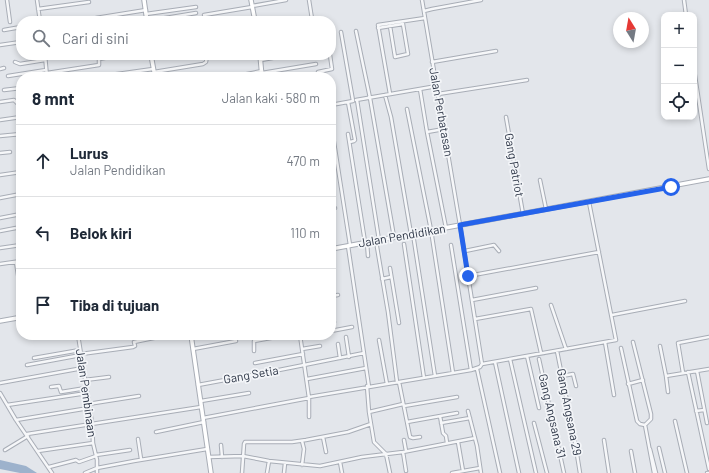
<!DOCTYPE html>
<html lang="id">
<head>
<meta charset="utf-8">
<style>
	body { margin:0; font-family:Barlow,sans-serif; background:#f6f6f7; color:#1f2937 }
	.controls { position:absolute; right:12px; top:12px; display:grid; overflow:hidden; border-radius:8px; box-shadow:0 2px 6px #0003 }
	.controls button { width:36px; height:36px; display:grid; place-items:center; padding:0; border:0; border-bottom:1px solid #e0e1e3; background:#fff; color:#1f2937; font:20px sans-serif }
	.compass { position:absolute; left:613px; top:12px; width:36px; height:36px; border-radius:50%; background:#fff; box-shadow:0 2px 6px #0003; rotate:349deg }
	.stop { position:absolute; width:12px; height:12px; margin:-9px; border:3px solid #2563eb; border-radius:50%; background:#fff }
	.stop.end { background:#2563eb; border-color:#fff; box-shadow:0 1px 4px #0008 }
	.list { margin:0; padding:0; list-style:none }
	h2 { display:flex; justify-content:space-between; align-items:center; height:52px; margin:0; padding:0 16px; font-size:17px }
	h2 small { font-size:13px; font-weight:400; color:#747a83 }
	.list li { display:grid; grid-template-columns:26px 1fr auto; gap:12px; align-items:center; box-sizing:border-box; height:72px; padding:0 16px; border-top:1px solid #e0e1e3 }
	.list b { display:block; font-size:15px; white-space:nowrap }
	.list p { margin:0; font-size:13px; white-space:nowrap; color:#747a83 }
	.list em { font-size:13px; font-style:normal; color:#747a83 }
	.icon { flex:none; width:22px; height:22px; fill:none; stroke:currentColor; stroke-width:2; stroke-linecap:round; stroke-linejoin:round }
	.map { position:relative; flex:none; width:709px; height:473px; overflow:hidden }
	.search { position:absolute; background:#fff; box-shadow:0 2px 6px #0003; left:16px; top:16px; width:320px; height:44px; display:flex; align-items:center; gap:10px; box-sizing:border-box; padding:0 14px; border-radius:16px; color:#747a83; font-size:15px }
	.panel { position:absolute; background:#fff; box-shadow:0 2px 6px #0003; left:16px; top:72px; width:320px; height:268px; border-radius:16px }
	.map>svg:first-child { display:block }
	.water { fill:#9db2cc }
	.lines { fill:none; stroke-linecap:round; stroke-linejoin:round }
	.street-casing { stroke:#a8adb6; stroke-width:4.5 }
	.secondary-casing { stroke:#a8adb6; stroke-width:5.5 }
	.street { stroke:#f6f7f9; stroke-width:2.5 }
	.secondary { stroke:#fff; stroke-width:3.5 }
	.route { stroke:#2563eb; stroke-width:5 }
	.labels { text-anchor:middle; stroke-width:3.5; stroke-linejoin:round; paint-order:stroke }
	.street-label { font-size:12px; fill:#2a3344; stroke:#f3f5f8 }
</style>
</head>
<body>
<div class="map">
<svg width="709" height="473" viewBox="0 0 709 473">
	<rect width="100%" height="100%" fill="#e3e6eb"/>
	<path class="water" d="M0,460L26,466L37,473H20L0,469Z"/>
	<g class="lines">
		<defs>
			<path id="street" d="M7,0L10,22
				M37,0L40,21
				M309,0L312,19
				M422,0L460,225L482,364
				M684,0L686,15
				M252,6L286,0
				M38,9L89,2
				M424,11L432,9L481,0
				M146,14L196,7
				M204,15L252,7
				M96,18L146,10
				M147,21L196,13
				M299,21L312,19V21
				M378,28L403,24L408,54L395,57L390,26
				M4,30L21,27
				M356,31L370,98L394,237
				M0,45L21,42
				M45,55L47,77
				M98,55L99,59L120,55
				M198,57L210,55
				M45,58L70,55
				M261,60L289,55
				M15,62L20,64L45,60
				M432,62L496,51
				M0,69L4,68
				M694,69L709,169
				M154,72L203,64L206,62L207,56
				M318,72L332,69L330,55
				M47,73L99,65V59
				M262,73L316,64
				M8,76L46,70
				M96,77L153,69
				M232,77L262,71
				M420,89L427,132L444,129
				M4,90L21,88
				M390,94L378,25L425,18
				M438,94L527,80
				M385,95L391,117L411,234
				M356,100L437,86
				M357,100L379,240
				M0,102L14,100L18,104H21
				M348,102L355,140L354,141L350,142
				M331,105L353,101L341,32
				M407,109L431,230L453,373
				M506,117L523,214
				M0,120L21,117
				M331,123L350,245
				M427,132L446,228
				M348,134L365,242
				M0,136L21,134
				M0,153L10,152
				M0,175L21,172
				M540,180L546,209
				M0,198L21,194
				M331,209L335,208
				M0,218L21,214
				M0,231L21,227
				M413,234L435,376
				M376,241L388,312L397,382
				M367,243L368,256
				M404,244L424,378
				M451,245L471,370
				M348,246L369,387
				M0,248L21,245
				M465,251L494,245L499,251
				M16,262L21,294
				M331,262H332
				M0,264L21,261
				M390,268L399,323
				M468,276L599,252
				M382,279L391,277
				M331,296L338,295
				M472,300L536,288
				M551,305L566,349
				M612,315L685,301
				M475,319L531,309L541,353
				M331,323L334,322
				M331,331L352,327
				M78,335L92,423L93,443L97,460V473
				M300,335L309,398V417
				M33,336L38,335
				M301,337L311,335
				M346,337L349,357
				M379,340L387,384
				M605,342L614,395
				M633,342L651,414V419L645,425
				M338,344L340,358
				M660,346L666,376L709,369
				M621,348L637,421L640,424L645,425L654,473
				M193,349L236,341
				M302,349L320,346
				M254,351V341L287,335
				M557,351L574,436L580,473
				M81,354L133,347L135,346L134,342L168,335
				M527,356L539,408
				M34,358L80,350
				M510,359L536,473
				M539,359L564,473
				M495,362L519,473
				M255,363L303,354
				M27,365L81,355
				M477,369L500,473
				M697,371L707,423
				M688,372L709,469
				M683,373L678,343L709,337
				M562,376L573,374L576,386
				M666,376L668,392
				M307,379L366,368
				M85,380L109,377
				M399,382L410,437L413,438L420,437
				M0,383L83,368
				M628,384L643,380
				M198,385L279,370L364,353
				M367,386L369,412L374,442L386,454L390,473
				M51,387L59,386L61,392L86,388
				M0,393L16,420L52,473
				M309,397L471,370L480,367L482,364L616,340L589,202
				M201,401L249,393
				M88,404L139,396
				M7,405L87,393
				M404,406L457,397
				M468,411L477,446L481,473
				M696,411L704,410
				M369,412L403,404
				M440,416L443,433L446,436L447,443
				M203,418L309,398
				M16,420L89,408
				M675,421L687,473
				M407,422L457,413
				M441,423L470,418
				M534,423L547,473
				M156,432L204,422
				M27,434L201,407
				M323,437L326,452
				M138,439L141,459
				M404,440L406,451
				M604,440L609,473
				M458,442L463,471
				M221,445L222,457
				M659,448L665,473
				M650,449L656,473
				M5,450L28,436
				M38,451L93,443
				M631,451L635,473
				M403,452L406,471
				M96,455L130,450
				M209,457L243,456L269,461L320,466L362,457L403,452L475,438
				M340,462L342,473
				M302,465L304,449L302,441
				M49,467L76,460L79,462L96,456
				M85,473L97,468L134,461L207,449
				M242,473L244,444L245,442H292L306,440L348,432L371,424
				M267,473L269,461
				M284,473L285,463
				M452,473L480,468
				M707,473H709"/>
			<path id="secondary" d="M144,0L147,21
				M251,0L255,21
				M151,55L155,77
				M260,55L262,77
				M331,249L709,179
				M0,321L17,318L21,314
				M191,335L211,473"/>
		</defs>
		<use href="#street" class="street-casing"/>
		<use href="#secondary" class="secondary-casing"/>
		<use href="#street" class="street"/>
		<use href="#secondary" class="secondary"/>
	</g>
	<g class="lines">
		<path class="route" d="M468,276L460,225L671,187"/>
	</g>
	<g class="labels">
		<g class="street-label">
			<text transform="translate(441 112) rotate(80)" y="4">Jalan Perbatasan</text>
			<text transform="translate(514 165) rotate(80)" y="4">Gang Patriot</text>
			<text transform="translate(402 236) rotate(-10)" y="4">Jalan Pendidikan</text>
			<text transform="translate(251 375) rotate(-10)" y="4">Gang Setia</text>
			<text transform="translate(86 393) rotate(82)" y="4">Jalan Pembinaan</text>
			<text transform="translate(569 412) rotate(79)" y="4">Gang Angsana 29</text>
			<text transform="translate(552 416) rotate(77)" y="4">Gang Angsana 31</text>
		</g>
	</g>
</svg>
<div class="controls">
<button>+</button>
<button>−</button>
<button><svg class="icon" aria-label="locate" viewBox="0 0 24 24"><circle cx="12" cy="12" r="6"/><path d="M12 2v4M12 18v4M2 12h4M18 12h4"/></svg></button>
</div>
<svg class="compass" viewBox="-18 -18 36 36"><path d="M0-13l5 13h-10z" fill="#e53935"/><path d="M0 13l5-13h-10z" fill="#747a83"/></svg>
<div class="stop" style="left:671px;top:187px"></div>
<div class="stop end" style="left:468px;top:276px"></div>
<div class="search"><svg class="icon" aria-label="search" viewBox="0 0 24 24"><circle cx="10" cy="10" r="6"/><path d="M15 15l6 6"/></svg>Cari di sini</div>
<section class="panel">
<h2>8 mnt<small>Jalan kaki · 580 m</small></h2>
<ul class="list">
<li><svg class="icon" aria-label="ahead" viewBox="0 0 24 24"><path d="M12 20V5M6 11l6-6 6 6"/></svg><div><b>Lurus</b><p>Jalan Pendidikan</p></div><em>470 m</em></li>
<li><svg class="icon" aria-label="left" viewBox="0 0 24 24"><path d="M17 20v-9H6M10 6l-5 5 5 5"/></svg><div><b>Belok kiri</b></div><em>110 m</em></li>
<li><svg class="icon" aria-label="arrive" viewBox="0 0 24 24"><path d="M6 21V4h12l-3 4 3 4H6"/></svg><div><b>Tiba di tujuan</b></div></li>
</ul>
</section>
</div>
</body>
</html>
